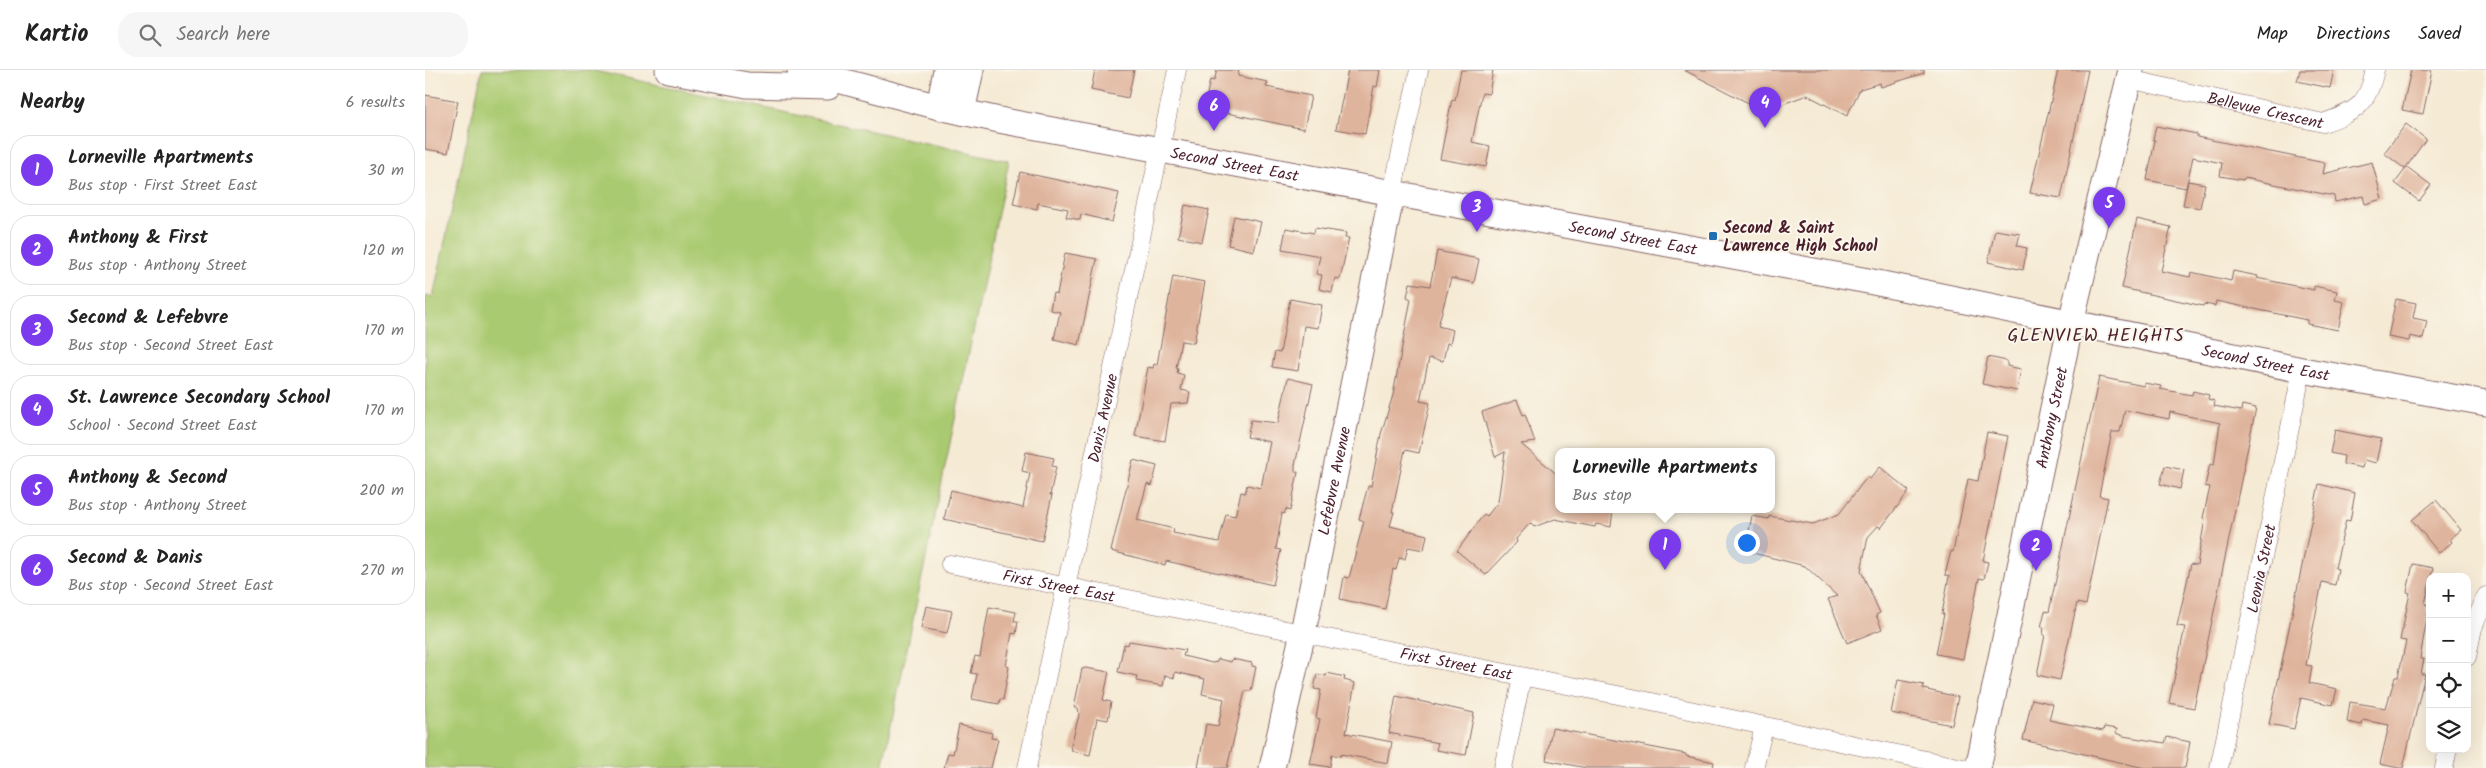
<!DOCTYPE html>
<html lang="en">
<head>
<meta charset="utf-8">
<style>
	body { margin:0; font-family:Kalam,sans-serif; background:#f6f6f6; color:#222 }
	.controls { position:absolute; right:15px; bottom:15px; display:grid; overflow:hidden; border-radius:10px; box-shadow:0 5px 20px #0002 }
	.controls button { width:45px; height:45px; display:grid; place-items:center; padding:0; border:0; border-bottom:1px solid #e0e0e0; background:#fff; color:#222; font:25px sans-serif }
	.you { position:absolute; left:1321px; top:472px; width:18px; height:18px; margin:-12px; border:4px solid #fff; border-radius:50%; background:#1a73e8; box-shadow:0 0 0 8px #1a73e833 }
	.badge { display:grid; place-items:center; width:32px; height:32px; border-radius:50%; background:#7c3aed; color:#fff; font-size:16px; font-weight:700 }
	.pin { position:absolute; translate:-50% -41px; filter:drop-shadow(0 1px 2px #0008) }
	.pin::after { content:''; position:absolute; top:26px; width:18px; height:15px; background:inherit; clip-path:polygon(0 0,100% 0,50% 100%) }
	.popup { position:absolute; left:1130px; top:378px; width:220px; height:65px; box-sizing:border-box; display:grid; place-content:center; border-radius:10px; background:#fff; filter:drop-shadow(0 1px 4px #0005); font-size:16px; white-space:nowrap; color:#767676 }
	.popup b { font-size:19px; color:#222 }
	.popup::after { content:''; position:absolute; left:50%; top:100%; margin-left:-10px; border:10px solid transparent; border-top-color:#fff }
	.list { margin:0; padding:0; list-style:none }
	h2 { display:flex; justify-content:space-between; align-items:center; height:65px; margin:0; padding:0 20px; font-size:21px }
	h2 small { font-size:16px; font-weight:400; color:#767676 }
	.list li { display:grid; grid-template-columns:32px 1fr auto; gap:15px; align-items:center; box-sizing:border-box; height:70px; margin:0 10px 10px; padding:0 10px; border:1px solid #e0e0e0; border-radius:20px }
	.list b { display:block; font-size:19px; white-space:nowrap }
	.list p { margin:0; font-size:16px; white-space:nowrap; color:#767676 }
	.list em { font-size:16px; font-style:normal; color:#767676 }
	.icon { flex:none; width:28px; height:28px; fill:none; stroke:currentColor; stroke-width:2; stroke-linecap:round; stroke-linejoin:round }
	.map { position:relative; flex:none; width:2061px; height:698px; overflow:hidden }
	header { display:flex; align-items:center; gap:30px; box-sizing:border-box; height:70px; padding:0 25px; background:#fff; border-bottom:1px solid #e0e0e0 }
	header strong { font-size:24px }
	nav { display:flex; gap:28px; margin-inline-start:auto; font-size:18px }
	.search { width:350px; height:45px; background:#f6f6f6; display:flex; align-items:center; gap:12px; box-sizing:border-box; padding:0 18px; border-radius:20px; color:#767676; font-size:19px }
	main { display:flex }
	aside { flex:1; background:#fff }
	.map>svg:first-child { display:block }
	.green { fill:#aaca71; stroke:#7a744e }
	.building { fill:#dfb49c }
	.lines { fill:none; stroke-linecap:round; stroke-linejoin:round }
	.street-casing { stroke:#866666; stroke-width:19 }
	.secondary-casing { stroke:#866666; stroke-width:27 }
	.street { stroke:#fff; stroke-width:18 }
	.secondary { stroke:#fff; stroke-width:25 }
	.poi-dot { fill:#1f6fb2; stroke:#fbf7ec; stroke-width:2 }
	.labels { text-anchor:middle; stroke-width:4; stroke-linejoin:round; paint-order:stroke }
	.street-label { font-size:16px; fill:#4a1f2b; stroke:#fbf7ec }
	.poi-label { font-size:16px; font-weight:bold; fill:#4a1f2b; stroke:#fbf7ec; text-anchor:start }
	.neighbourhood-label { font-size:18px; letter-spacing:1px; fill:#4a1f2b; stroke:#fbf7ec }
</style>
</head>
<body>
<header>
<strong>Kartio</strong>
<div class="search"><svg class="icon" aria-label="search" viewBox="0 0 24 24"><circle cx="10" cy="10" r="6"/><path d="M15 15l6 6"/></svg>Search here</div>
<nav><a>Map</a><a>Directions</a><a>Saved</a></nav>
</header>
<main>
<aside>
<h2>Nearby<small>6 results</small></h2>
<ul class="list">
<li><span class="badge">1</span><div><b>Lorneville Apartments</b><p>Bus stop · First Street East</p></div><em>30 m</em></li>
<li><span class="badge">2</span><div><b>Anthony &amp; First</b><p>Bus stop · Anthony Street</p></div><em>120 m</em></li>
<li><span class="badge">3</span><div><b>Second &amp; Lefebvre</b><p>Bus stop · Second Street East</p></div><em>170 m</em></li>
<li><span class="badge">4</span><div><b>St. Lawrence Secondary School</b><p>School · Second Street East</p></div><em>170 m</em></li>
<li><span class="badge">5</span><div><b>Anthony &amp; Second</b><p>Bus stop · Anthony Street</p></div><em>200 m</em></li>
<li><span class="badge">6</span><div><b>Second &amp; Danis</b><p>Bus stop · Second Street East</p></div><em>270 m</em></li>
</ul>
</aside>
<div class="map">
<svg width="2061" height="698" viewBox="0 0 2061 698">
	<rect width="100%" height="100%" fill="#fbf7ec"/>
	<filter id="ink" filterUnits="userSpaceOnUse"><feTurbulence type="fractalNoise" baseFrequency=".02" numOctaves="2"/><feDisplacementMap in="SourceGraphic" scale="10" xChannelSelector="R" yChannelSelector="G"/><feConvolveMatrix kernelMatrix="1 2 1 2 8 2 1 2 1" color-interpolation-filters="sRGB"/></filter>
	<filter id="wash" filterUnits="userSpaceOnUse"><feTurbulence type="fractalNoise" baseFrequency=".0096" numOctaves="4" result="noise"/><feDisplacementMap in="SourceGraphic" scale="20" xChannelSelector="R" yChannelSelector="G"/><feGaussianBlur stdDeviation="1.12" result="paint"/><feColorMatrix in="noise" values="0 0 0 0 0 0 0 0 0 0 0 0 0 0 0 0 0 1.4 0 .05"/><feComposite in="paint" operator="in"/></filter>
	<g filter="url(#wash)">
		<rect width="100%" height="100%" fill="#f5ead4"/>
		<path class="green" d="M57,0H165L584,91L457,698H0V226L8,227Z"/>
		<g id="blocks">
			<path class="building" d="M670,0H709L703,28L666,20Z
				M792,0H814L813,6L843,12L841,17L886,26L879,59L783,39L786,25L782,24L785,10L789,11Z
				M923,0H955L952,17L949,16L940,64L911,59Z
				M1036,0H1068L1064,24L1057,23L1047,72L1065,76L1061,97L1015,89L1027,29L1030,30Z
				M1259,0H1499V3L1456,17L1455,13L1435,19L1422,46L1382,25L1339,41Z
				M1633,0H1663L1636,128L1605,123Z
				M1875,0H1909L1905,18L1872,11Z
				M1986,0H2007L1998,44L1977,40Z
				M0,25L33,31L23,83L0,79Z
				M1981,54L2001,69L1980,99L1959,83Z
				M1731,56L1772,64V67L1900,93L1898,104L1947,92L1957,129L1940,134L1938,126L1910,132L1909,126L1819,108L1818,110L1795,106L1797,93L1768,87L1761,118L1722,110L1730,70H1728Z
				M1982,97L2006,115L1994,131L1970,113Z
				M595,102L694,123L687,152L656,144L655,150L641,147L643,139L613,133L612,139L588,134Z
				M1763,111L1780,114L1775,138L1758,135Z
				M760,135L784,140L777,172L753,167Z
				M809,146L836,152L829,181L803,175Z
				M1712,149L1746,157L1736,201L1765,207L1766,202L1806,211L1808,201L1833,206L1832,208L1889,220V216L1912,221L1910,230L1919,232L1913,260L1882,254V250L1791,231L1790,236L1779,234L1778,236L1697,218Z
				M861,158L889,163L890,158L921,163L920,168H924L915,209L910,208L907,222L894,219L897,205L891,204L895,186L857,179Z
				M1570,160L1595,164L1592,176L1602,178L1598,200L1563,192Z
				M1012,181L1054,189L1049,213L1026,208L1013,256L1028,260L1025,274L1022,273L1018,291L1004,288L995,331L1005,333L994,383L980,380L967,442H969L965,456L1002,465L999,480L983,477L980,489L974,488L971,500L968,499L960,539L915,529L919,507L924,508L939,451L934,449L943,416H946L956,364L968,325L986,229L982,227L985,213L1005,216Z
				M640,183L672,189L654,275L629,269L635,242L625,240L628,223L632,224Z
				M748,206L780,212L769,273L756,271L751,298L753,299L752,303L759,305L756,320L765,322L763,333L746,334L740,371L710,366L723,297L728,298L729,294L732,295Z
				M865,229L897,235L893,258L879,256L873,301L847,297L850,282L855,283Z
				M1971,229L1991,233L1988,248L2002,251L1998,269L1985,266L1984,271L1963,267Z
				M1563,287L1582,291V296L1596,299L1592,321L1557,314Z
				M1674,307L1719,316V313L1736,316L1735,319L1767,325L1768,321L1784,325L1783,329L1790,331L1789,336L1816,341L1817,335L1831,338L1769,638L1744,633L1760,557L1752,556L1766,494L1772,495L1780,449L1778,448L1785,417L1780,416L1785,394L1789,395L1795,353L1745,342L1744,349L1700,340L1695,362H1687L1674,426L1683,428L1661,535L1652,533L1635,610L1612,605L1620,565H1618L1619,557H1616L1620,541L1624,542Z
				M863,308L888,314L870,395V402H873L868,427L865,441L861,439L859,444L857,443L851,479L856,480L848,515L741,491L740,495L686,481L708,390L732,396L727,416L722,414L712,450L749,459L748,463L794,472L801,444L810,446L816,422L820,423L822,415L836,418L845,372L822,367L826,350L853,353Z
				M1092,330L1098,345L1100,344L1110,372L1096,374L1134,406V439H1188L1186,457L1171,454L1170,457L1130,449L1109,457L1105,453L1091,469L1092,472L1061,505L1032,481L1059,444L1062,446L1073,432L1080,382L1070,387L1057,342Z
				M1910,360L1956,369L1951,393L1939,390L1937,398L1918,394L1919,386L1905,383Z
				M1562,362L1583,366L1558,491L1563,492L1559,509L1554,508L1538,589L1511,584L1519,544H1517L1524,506L1520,505L1526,481L1528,482L1543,409L1553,411Z
				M601,382L629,388L627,396L631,397L625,425H627L617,471L519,449L526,420L598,438L605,403L597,401Z
				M1740,396L1759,400L1755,419L1735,414Z
				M1455,397L1484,421L1456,458L1453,456L1443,467L1436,501L1455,543L1451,545L1457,559L1422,573L1403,529L1412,526L1380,496L1320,481L1327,446L1344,449V446L1388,454L1414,444L1442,407L1445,409Z
				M1894,414L1930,423L1925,451L1921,450L1910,498L1913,499L1910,515L1897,512L1881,595L1887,596L1884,613L1912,619L1908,635L1876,628L1869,659L1844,654Z
				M2011,430L2036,460L2025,469L2027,472L2014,483L1987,450Z
				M1988,494L2008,498L2000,534L2004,535L1995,589H1999L1996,604H2000L1978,698H1974L1955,694L1964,655L1938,650L1937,655L1922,652L1925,632L1961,638L1970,607H1973L1981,571L1975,570L1985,523L1982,522Z
				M501,536L527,541L522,563L496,558Z
				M564,537L591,542L589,551H593L591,564L587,563L581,596L584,597L578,630L575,629L574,634L547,629L552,604L546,603L550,586L555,587Z
				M704,571L760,580L758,586L787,593L792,592L793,589L806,592L807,589L827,593V596L831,597L826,621H820L802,698H773L781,654L793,656L799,629L777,624L780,609L750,602L749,608L740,605L738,616L711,611L712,606L693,602L699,574L703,575Z
				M661,598L684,602L678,630L686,632L683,650L672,648L665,685L647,681L646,676L654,645L653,638L649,637L657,599Z
				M902,603L920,607L919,610L930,613L921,663L967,672L963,693L916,684V686L907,685L905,697L885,694L895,649L891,648L896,620L889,619L892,604L901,606Z
				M1473,610L1499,615L1498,619L1533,627L1527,655L1466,643Z
				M971,626L1049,643L1041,685L1011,680L1013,673L964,663Z
				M1607,629L1628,634L1624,650L1678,661L1679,657L1692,659L1691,663L1698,666L1740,673L1742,667L1765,672L1760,698H1720L1598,670Z
				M534,655L567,663L566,668L573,669L566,698H519L523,683L528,684Z
				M1127,658L1261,684V686L1289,692L1288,698H1161L1121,690Z"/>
		</g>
	</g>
	<g filter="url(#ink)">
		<use href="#blocks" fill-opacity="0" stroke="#866666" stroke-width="1"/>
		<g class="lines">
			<defs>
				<g id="street">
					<path id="s1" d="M1704,9L1898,53C1932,41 1942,36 1950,0"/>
					<path d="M967,123L994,0"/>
					<path id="s2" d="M525,494L1208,628L1538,698"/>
					<path d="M2042,587L2048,558L2061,526"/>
					<path id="s3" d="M602,698L752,0"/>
					<path d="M1078,698L1097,607"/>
					<path d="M1329,698L1339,657"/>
					<path id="s4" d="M1794,698L1877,300"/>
					<path d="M2019,698L2023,679"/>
				</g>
				<g id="secondary">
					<path d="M243,0L322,15L403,17"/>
					<path id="s5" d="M375,0L514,37L579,51L1443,211L1877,300L2061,333"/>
					<path d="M514,37L521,0"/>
					<path d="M537,42L546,0"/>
					<path id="s6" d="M847,698L878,562L967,123"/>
					<path id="s7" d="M1553,698L1646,252L1706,0"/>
				</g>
			</defs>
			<use href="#street" class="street-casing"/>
			<use href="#secondary" class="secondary-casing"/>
			<use href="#street" class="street"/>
			<use href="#secondary" class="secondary"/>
		</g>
	</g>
	<rect class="poi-dot" x="1283" y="161" width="10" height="10" rx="2.5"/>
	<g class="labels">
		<g class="street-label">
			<text dy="6" stroke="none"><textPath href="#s1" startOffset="140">Bellevue Crescent</textPath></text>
			<text dy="6" stroke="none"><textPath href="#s5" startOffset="445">Second Street East</textPath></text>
			<text dy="6" stroke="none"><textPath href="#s5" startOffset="850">Second Street East</textPath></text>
			<text dy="6" stroke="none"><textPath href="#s5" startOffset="1495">Second Street East</textPath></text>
			<text dy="6" stroke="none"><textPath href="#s7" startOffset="358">Anthony Street</textPath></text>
			<text dy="6" stroke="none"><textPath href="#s3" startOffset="358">Danis Avenue</textPath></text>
			<text dy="6" stroke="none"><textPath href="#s6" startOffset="294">Lefebvre Avenue</textPath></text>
			<text dy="6" stroke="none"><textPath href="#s4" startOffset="204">Leonia Street</textPath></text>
			<text dy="6" stroke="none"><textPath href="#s2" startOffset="111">First Street East</textPath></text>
			<text dy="6" stroke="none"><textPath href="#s2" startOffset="516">First Street East</textPath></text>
		</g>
		<g class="poi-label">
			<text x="1298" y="163">Second &amp; Saint<tspan x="1298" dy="18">Lawrence High School</tspan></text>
		</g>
		<g class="neighbourhood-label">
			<text x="1671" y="271">GLENVIEW HEIGHTS</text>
		</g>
	</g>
</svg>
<div class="controls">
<button>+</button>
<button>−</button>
<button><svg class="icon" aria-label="locate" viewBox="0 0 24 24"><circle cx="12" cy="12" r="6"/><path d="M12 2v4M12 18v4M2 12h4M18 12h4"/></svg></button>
<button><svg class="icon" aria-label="layers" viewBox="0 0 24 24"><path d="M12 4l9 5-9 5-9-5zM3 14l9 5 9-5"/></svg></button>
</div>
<div class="you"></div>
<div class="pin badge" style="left:1240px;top:500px">1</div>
<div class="popup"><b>Lorneville Apartments</b>Bus stop</div>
<div class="pin badge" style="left:1611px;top:501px">2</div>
<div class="pin badge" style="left:1052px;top:162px">3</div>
<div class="pin badge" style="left:1340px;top:58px">4</div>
<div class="pin badge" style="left:1684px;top:158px">5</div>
<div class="pin badge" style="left:789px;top:61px">6</div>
</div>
</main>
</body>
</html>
